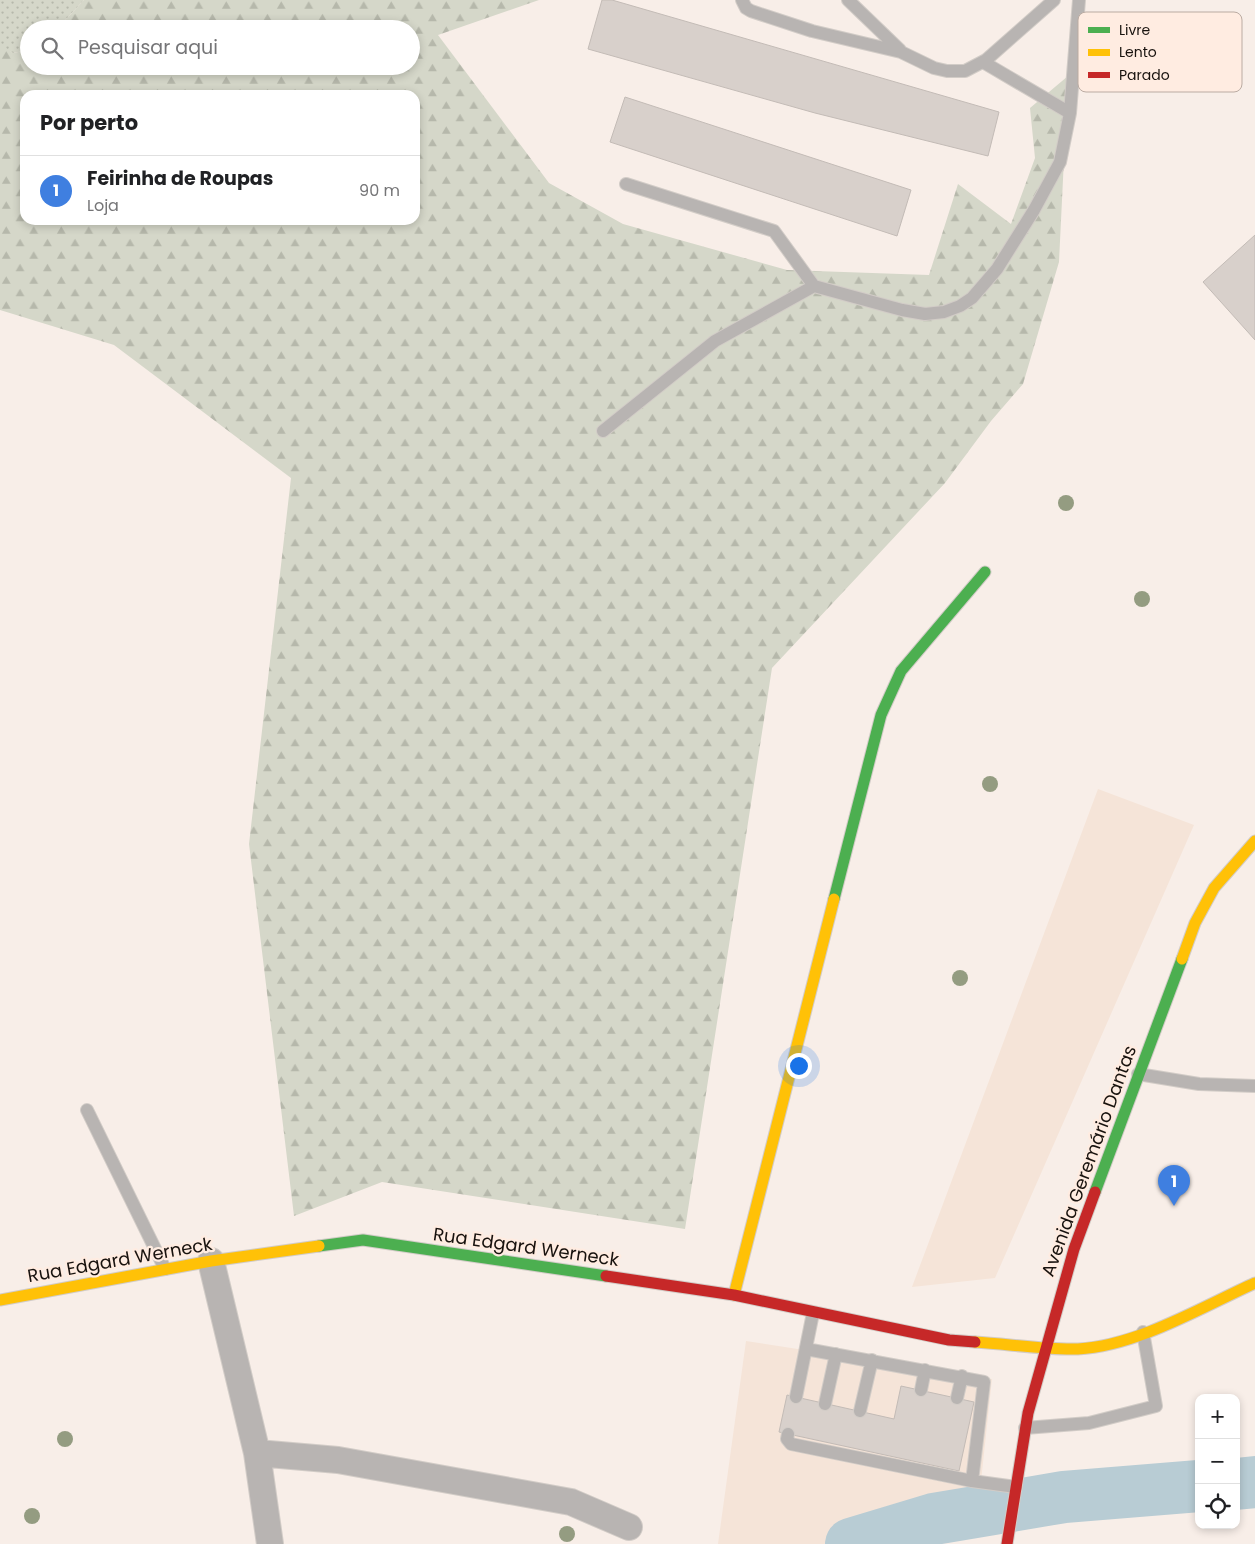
<!DOCTYPE html>
<html lang="pt">
<head>
<meta charset="utf-8">
<style>
	body { margin:0; font-family:Poppins,sans-serif; background:#f6f6f6; color:#202124 }
	.controls { position:absolute; right:15px; bottom:15px; display:grid; overflow:hidden; border-radius:10px; box-shadow:0 2px 8px #0003 }
	.controls button { width:45px; height:45px; display:grid; place-items:center; padding:0; border:0; border-bottom:1px solid #e0e0e0; background:#fff; color:#202124; font:25px sans-serif }
	.you { position:absolute; left:798px; top:1065px; width:18px; height:18px; margin:-12px; border:4px solid #fff; border-radius:50%; background:#1a73e8; box-shadow:0 0 0 8px #1a73e833 }
	.badge { display:grid; place-items:center; width:32px; height:32px; border-radius:50%; background:#7c3aed; color:#fff; font-size:16px; font-weight:700 }
	.pin { position:absolute; translate:-50% -41px; filter:drop-shadow(0 1px 2px #0008) }
	.pin::after { content:''; position:absolute; top:26px; width:18px; height:15px; background:inherit; clip-path:polygon(0 0,100% 0,50% 100%) }
	.list { margin:0; padding:0; list-style:none }
	h2 { display:flex; justify-content:space-between; align-items:center; height:65px; margin:0; padding:0 20px; font-size:21px }
	h2 small { font-size:16px; font-weight:400; color:#757577 }
	.list li { display:grid; grid-template-columns:32px 1fr auto; gap:15px; align-items:center; box-sizing:border-box; height:70px; padding:0 20px; border-top:1px solid #e0e0e0 }
	.list b { display:block; font-size:19px; white-space:nowrap }
	.list p { margin:0; font-size:16px; white-space:nowrap; color:#757577 }
	.list em { font-size:16px; font-style:normal; color:#757577 }
	.icon { flex:none; width:28px; height:28px; fill:none; stroke:currentColor; stroke-width:2; stroke-linecap:round; stroke-linejoin:round }
	.map { position:relative; flex:none; width:1255px; height:1544px; overflow:hidden }
	.search { position:absolute; background:#fff; box-shadow:0 2px 8px #0003; left:20px; top:20px; width:400px; height:55px; display:flex; align-items:center; gap:12px; box-sizing:border-box; padding:0 18px; border-radius:28px; color:#757577; font-size:19px }
	.panel { position:absolute; background:#fff; box-shadow:0 2px 8px #0003; left:20px; top:90px; width:400px; height:135px; border-radius:15px }
	.map>svg:first-child { display:block }
	.built { fill:#f5e4d8 }
	.grass { fill:url(#grass-dots) }
	.forest { fill:url(#forest-firs); fill-rule:evenodd }
	.lines { fill:none; stroke-linecap:round; stroke-linejoin:round }
	.river { stroke:#b8ccd4; stroke-width:52 }
	.building { fill:#d8d0cb; stroke:#c3bbb6 }
	.lane-casing { stroke:#d2ccc7; stroke-width:14 }
	.street-casing { stroke:#d2ccc7; stroke-width:28 }
	.fast-casing { stroke:#d2ccc7; stroke-width:13 }
	.slow-casing { stroke:#d2ccc7; stroke-width:13 }
	.jam-casing { stroke:#d2ccc7; stroke-width:13 }
	.lane { stroke:#b8b4b2; stroke-width:12 }
	.street { stroke:#b8b4b2; stroke-width:26 }
	.fast { stroke:#4caf50; stroke-width:11 }
	.slow { stroke:#ffc107; stroke-width:11 }
	.jam { stroke:#c62828; stroke-width:11 }
	.tree { fill:#949c81 }
	.labels { text-anchor:middle; stroke-width:4.5; stroke-linejoin:round; paint-order:stroke }
	.street-label { font-size:18px; fill:#18120e; stroke:#ffece1 }
	.key { fill:#ffece1; stroke:#baaba2; stroke-width:1 }
	.key-label { font-size:14px; fill:#18120e }
</style>
</head>
<body>
<div class="map">
<svg width="1255" height="1544" viewBox="0 0 1255 1544">
	<defs>
		<pattern id="grass-dots" width="8" height="8" patternUnits="userSpaceOnUse" patternTransform="scale(1.25)"><rect width="8" height="8" fill="#d5d7c9"/><path d="M2 2h.1M6 6h.1" fill="none" stroke="#b6b8ab" stroke-width="1.8" stroke-linecap="round"/></pattern>
		<pattern id="forest-firs" width="22" height="20" patternUnits="userSpaceOnUse" patternTransform="scale(1.25)"><rect width="22" height="20" fill="#d5d7c9"/><path d="M5 1l3.5 6h-7zM16 11l3.5 6h-7z" fill="#b6b8ab"/></pattern>
	</defs>
	<rect width="100%" height="100%" fill="#f8eee8"/>
	<path class="built" d="M1098,789L1194,825L995,1278L912,1287Z
		M746,1341L992,1379L979,1500L849,1544H718Z"/>
	<path class="grass" d="M0,0H84L57,29H29V50L13,53L0,46Z"/>
	<path class="forest" d="M84,0H539L438,35L549,183L623,224L787,270L929,275L958,184L1011,224L1035,158L1030,108L1068,76L1059,262L1023,384L991,421L945,483L772,668L685,1229L382,1182L294,1216L249,844L291,478L114,345L0,310V44L13,53L29,50V66H411V29H57ZM25,95H415V220H25Z"/>
	<g class="lines">
		<path class="river" d="M1236,1484L1255,1482
			M851,1544L934,1519L1064,1497L1199,1486"/>
	</g>
	<path class="building" d="M602,0H612L999,112L988,156L815,113L588,49Z
		M625,97L911,190L897,236L610,142Z
		M1255,235V340L1203,282Z
		M901,1386L974,1402L959,1471L779,1432L787,1395L894,1419Z"/>
	<g class="lines">
		<defs>
			<path id="lane" d="M742,0L746,8L751,11L812,31L901,52L934,68L947,71H965L986,60L1054,0
				M848,0L900,50
				M983,62L1070,113
				M626,184L774,231L814,286L902,310L925,314L944,312L960,306L972,298L997,269L1034,210L1060,162L1070,113L1079,0
				M603,431L715,341L814,286
				M1138,1074L1199,1084L1255,1086
				M87,1110L165,1269
				M806,1349L984,1382L972,1481
				M921,1390L925,1370
				M796,1397L813,1313
				M957,1398L962,1376
				M825,1404L836,1354
				M860,1411L872,1360
				M1025,1428L1089,1423L1156,1406L1143,1332
				M788,1434L787,1439L791,1444L972,1481L1016,1487"/>
			<path id="street" d="M211,1261L257,1453L270,1544
				M257,1453L338,1460L571,1502L629,1527"/>
			<path id="fast" d="M834,899L881,715L901,671L985,572
				M1095,1192L1182,959
				M319,1246L363,1240L606,1276"/>
			<path id="slow" d="M1182,959L1195,923L1214,888L1255,841
				M734,1295L834,899
				M0,1300L211,1261L319,1246
				M975,1342C1009,1344 1044,1350 1078,1349C1137,1346 1202,1307 1255,1283"/>
			<path id="jam" d="M606,1276L734,1295L949,1340L975,1342
				M1007,1544L1028,1413L1074,1249L1095,1192"/>
		</defs>
		<use href="#lane" class="lane-casing"/>
		<use href="#street" class="street-casing"/>
		<use href="#fast" class="fast-casing"/>
		<use href="#slow" class="slow-casing"/>
		<use href="#jam" class="jam-casing"/>
		<use href="#lane" class="lane"/>
		<use href="#street" class="street"/>
		<use href="#fast" class="fast"/>
		<use href="#slow" class="slow"/>
		<use href="#jam" class="jam"/>
	</g>
	<g class="tree">
		<circle cx="1066" cy="503" r="8"/>
		<circle cx="1142" cy="599" r="8"/>
		<circle cx="990" cy="784" r="8"/>
		<circle cx="960" cy="978" r="8"/>
		<circle cx="65" cy="1439" r="8"/>
		<circle cx="32" cy="1516" r="8"/>
		<circle cx="567" cy="1534" r="8"/>
	</g>
	<g class="labels">
		<g class="street-label">
			<text transform="translate(1089 1161) rotate(-70)" y="6">Avenida Geremário Dantas</text>
			<text transform="translate(526 1247) rotate(8)" y="6">Rua Edgard Werneck</text>
			<text transform="translate(120 1260) rotate(-10)" y="6">Rua Edgard Werneck</text>
		</g>
	</g>
	<rect x="1078" y="12" width="164" height="80" rx="8" class="key"/>
	<rect x="1088" y="27" width="22" height="6" fill="#4caf50"/>
	<rect x="1088" y="49" width="22" height="7" fill="#ffc107"/>
	<rect x="1088" y="72" width="22" height="6" fill="#c62828"/>
	<g class="key-label">
		<text x="1119" y="35">Livre</text>
		<text x="1119" y="57">Lento</text>
		<text x="1119" y="80">Parado</text>
	</g>
</svg>
<div class="controls">
<button>+</button>
<button>−</button>
<button><svg class="icon" aria-label="locate" viewBox="0 0 24 24"><circle cx="12" cy="12" r="6"/><path d="M12 2v4M12 18v4M2 12h4M18 12h4"/></svg></button>
</div>
<div class="you"></div>
<div class="pin badge" style="left:1174px;top:1206px;background:#3f7fe0">1</div>
<div class="search"><svg class="icon" aria-label="search" viewBox="0 0 24 24"><circle cx="10" cy="10" r="6"/><path d="M15 15l6 6"/></svg>Pesquisar aqui</div>
<section class="panel">
<h2>Por perto<small></small></h2>
<ul class="list">
<li><span class="badge" style="background:#3f7fe0">1</span><div><b>Feirinha de Roupas</b><p>Loja</p></div><em>90 m</em></li>
</ul>
</section>
</div>
</body>
</html>
